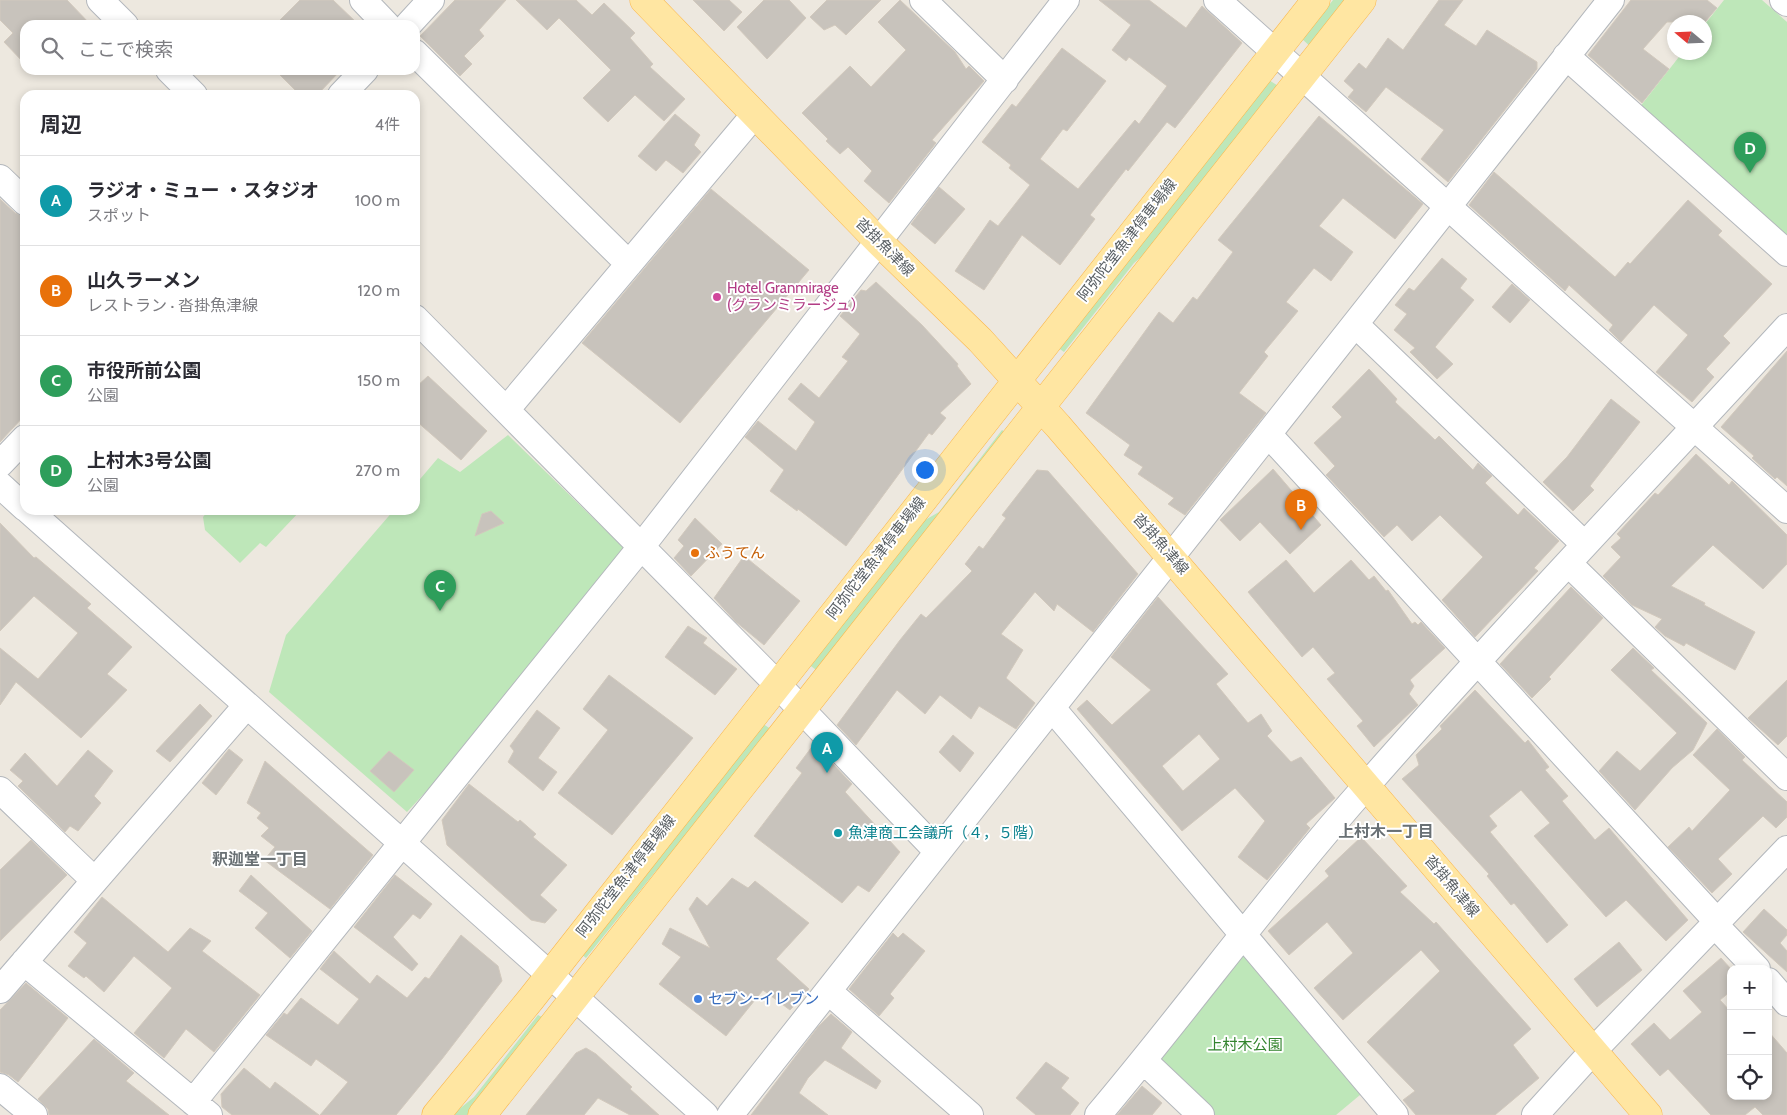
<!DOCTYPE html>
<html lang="ja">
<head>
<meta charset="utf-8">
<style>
	body { margin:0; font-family:Cabin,"Noto Sans JP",sans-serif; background:#f2f2f3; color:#2b2b33 }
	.controls { position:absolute; right:15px; bottom:15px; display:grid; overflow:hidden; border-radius:10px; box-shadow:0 2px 8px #0003 }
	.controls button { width:45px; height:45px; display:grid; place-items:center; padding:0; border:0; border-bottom:1px solid #e1e1e2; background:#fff; color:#2b2b33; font:25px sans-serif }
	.compass { position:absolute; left:1667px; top:15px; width:45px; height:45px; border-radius:50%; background:#fff; box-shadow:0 2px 8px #0003; rotate:289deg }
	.you { position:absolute; left:924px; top:469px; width:18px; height:18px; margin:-12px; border:4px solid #fff; border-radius:50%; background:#1a73e8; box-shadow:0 0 0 8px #1a73e833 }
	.badge { display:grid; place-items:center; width:32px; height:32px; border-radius:50%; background:#f51d24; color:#fff; font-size:16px; font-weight:700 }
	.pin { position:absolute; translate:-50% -41px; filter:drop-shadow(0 1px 2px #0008) }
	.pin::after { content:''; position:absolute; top:26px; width:18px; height:15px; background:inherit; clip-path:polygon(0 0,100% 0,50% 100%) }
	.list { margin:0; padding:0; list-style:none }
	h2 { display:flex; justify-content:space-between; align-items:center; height:65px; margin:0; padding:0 20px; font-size:21px }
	h2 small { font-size:16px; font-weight:400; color:#7c7c81 }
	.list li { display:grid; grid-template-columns:32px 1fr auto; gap:15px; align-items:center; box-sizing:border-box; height:90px; padding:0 20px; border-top:1px solid #e1e1e2 }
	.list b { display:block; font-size:19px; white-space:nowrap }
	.list p { margin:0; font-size:16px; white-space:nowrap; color:#7c7c81 }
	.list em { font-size:16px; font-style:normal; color:#7c7c81 }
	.icon { flex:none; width:28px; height:28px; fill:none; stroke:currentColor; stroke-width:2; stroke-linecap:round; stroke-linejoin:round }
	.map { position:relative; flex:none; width:1787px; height:1115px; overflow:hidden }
	.search { position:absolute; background:#fff; box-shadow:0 2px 8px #0003; left:20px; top:20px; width:400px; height:55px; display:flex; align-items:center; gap:12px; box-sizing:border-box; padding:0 18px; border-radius:15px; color:#7c7c81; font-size:19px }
	.panel { position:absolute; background:#fff; box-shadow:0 2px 8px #0003; left:20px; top:90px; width:400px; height:425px; border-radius:15px }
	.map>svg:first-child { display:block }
	.green { fill:#bee7b9 }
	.building { fill:#c8c3bc; stroke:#d2c9bd; fill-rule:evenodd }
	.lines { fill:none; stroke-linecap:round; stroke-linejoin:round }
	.minor-casing { stroke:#b3b7bc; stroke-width:28 }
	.major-casing { stroke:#fbb64a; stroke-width:29 }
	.minor { stroke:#fff; stroke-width:26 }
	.major { stroke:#ffe6a2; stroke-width:28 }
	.hotel-dot { fill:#d1479c; stroke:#fff; stroke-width:2 }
	.food-dot { fill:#e8710a; stroke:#fff; stroke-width:2 }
	.culture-dot { fill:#0f9aa8; stroke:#fff; stroke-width:2 }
	.shop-dot { fill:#3f7fe0; stroke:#fff; stroke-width:2 }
	.labels { text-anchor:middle; stroke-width:4; stroke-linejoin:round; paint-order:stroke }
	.street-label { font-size:15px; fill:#585e62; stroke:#fff }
	.hotel-label { font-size:15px; fill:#b23c85; stroke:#fff; text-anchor:start }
	.food-label { font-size:15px; fill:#c56008; stroke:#fff; text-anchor:start }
	.culture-label { font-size:15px; fill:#0d838f; stroke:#fff; text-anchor:start }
	.shop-label { font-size:15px; fill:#366cbe; stroke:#fff; text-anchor:start }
	.park-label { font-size:15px; fill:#33842e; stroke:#fff }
	.neighbourhood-label { font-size:16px; font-weight:bold; fill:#697074; stroke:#fff }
</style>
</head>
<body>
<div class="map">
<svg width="1787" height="1115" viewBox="0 0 1787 1115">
	<rect width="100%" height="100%" fill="#ede8df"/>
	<path class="green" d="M1333,0H1349L1312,48L1302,39Z
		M1724,0H1762L1787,22V239L1639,108L1682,53L1704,52L1705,24Z
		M1269,80L1280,87L1162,240L1134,263L1064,352L1057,347Z
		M1002,430L1008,434L819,672L808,664L918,524L939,512Z
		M508,435L625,549L446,770L407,812L269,692L286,635L394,510H415V485L438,458L460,472Z
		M209,510H301L266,547L260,543L240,563L205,530L203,517Z
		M763,724L774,731L679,850L655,872L586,958L580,953Z
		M1243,934L1372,1085L1336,1115H1201L1144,1061Z
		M538,1015L544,1018L467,1115H452L474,1097Z"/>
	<path class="building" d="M0,0H67L91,25H25V64L4,42L13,33L0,20Z
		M300,0H333L359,25H275Z
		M455,0H506L479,30L484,36L464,56L472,64L460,76L420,36Z
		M516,0H576L592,15L604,3L635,33L630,38L653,64L650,67L685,99L664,121L635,95L608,122L583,98L611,70L559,18L547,30Z
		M693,0H729L742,12L724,31Z
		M764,0H789L806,18L767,59L737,27Z
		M827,0H881L846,35L835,25L824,30L810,17Z
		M900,0L955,52L966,69L969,66L984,81L932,140L936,143L889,203L864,181L872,171L848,147L840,154L826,141L828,139L802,113L850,66L871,87L906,50L878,22Z
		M1099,0H1149L1186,28L1202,6L1242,43L1175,128L1167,122L1128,171L1126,169L1090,215L1095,219L1060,265L1022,235L984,290L955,271L990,220L998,226L1030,185L1009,168L1011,165L982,142L1012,104L1016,107L1062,48L1106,81L1067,131L1063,129L1040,159L1078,189L1135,120L1139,124L1167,86L1129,57L1126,61L1112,50L1131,25Z
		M1439,0H1463L1444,25L1476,46L1487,30L1537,62V69L1448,182L1421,159L1444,130L1386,87L1366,112L1348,97L1354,90L1344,81L1359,63L1366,69L1388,38L1403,50Z
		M1631,0H1707L1717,8L1705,22H1667L1643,49L1669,69L1642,103L1588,55Z
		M275,70H341L317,95H300Z
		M675,114L700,135L694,145L701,152L683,173L666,160L656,171L638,156Z
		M1319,116L1423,204L1395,239L1343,198L1319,226L1353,252L1331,281L1314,268L1286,302L1298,311L1264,352L1268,356L1239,393L1266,413L1185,515L1168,504L1174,498L1138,474L1143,467L1124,455L1130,445L1086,413L1159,312L1173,323L1193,297L1197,300L1233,252L1218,240Z
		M1494,172L1615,277L1628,262L1630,264L1688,200L1722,231L1718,235L1772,284L1723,336L1730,343L1706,369L1714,377L1692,402L1656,372L1688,335L1654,305L1621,342L1609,330L1613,325L1569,285L1565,291L1469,205Z
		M939,187L965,209L935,244L911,224Z
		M711,189L809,270L680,423L582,343Z
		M0,199L15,213L25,217V415L0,442Z
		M1442,258L1467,279L1460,288L1474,300L1435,347L1453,364L1437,379L1410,352L1415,348L1394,330L1407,314L1395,305L1409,288L1414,291Z
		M876,282L922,325L958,364L957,366L971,384L940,413L946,418L932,435L929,433L846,546L798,509L797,511L770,491L784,470L745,437L758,421L796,451L815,422L788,399L801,383L819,398L848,361L842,357L860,334L840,316L861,290L866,291Z
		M1512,284L1530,300L1510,323L1492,307Z
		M1787,351V486L1777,477L1775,479L1752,458L1754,456L1721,427Z
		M1369,369L1397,399L1395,402L1435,440L1439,436L1473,470L1478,463L1492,476L1485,483L1518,515L1524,508L1559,541L1534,568L1538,571L1475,637L1442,600L1483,557L1440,515L1412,541L1397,525L1384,537L1326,475L1335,466L1314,443L1342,417L1332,407Z
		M428,376L487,431L461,460L415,420V388Z
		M1611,399L1640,422L1590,486L1594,490L1573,511L1543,482L1567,457Z
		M1696,454L1729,485L1732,481L1787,535V564L1763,589L1713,545L1671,586L1705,603L1704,605L1755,632L1735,670L1686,643L1684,646L1665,636L1655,627L1662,619L1632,605L1603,576L1621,557L1611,547L1621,538L1617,534L1655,493L1658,495Z
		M1273,469L1321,525L1290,554L1260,522L1240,541L1220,520Z
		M1037,470L1048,471L1138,574L1093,632L1057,604L1054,611L1035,592L1001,634L1023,650L1006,678L1035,703L1016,729L979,706L971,719L940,695L925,714L897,690L856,745L837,725L900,640L921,614L926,618L972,571L965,564L979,546L983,549L1006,518L1002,515Z
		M491,511L504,523L475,536L482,514Z
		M695,518L722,544L691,576L674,558L684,546L678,540Z
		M0,523L34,558L36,557L91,604L87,608L132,647L107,674L127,690L81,738L16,682L0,705V648L38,679L78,633L34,596L0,631Z
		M744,556L800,601L764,645L736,622L714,598Z
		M1286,560L1314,593L1351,560L1369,580L1374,576L1386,591L1388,590L1412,624L1415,622L1418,625L1421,622L1445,648L1410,680L1414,686L1409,694L1418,705L1374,747L1357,726L1363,721L1327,679L1335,673L1313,647L1302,657L1248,592Z
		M1571,587L1603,618L1549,677L1551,679L1532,698L1500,664Z
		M1158,597L1228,674L1216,684L1248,723L1261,714L1272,731L1267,736L1291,762L1301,757L1335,798L1306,824L1310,828L1267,880L1238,857L1265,821L1235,788L1182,831L1077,709L1087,700L1112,725L1151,690L1111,657ZM1199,734L1220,759L1183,791L1162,766Z
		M688,626L707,638L703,643L737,669L715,695L665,657Z
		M1633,648L1654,668L1651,670L1707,723L1693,750L1672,768L1635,810L1599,771L1617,751L1640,771L1677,733L1611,670Z
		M609,675L693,738L612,835L558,793L608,730L583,709Z
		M1787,680V736L1778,745L1748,718Z
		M1475,690L1525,743L1528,740L1549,767L1545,770L1568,796L1562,801L1595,840L1609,828L1688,920L1666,941L1626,900L1606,917L1534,836L1550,823L1521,790L1489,816L1497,826L1490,832L1568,925L1547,943L1514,903L1511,905L1487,876L1489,874L1402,779L1419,765L1416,755L1442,729L1440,726Z
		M200,704L212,716L170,762L156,751Z
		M537,710L560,728L538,758L557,772L543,791L508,762L514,751L510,746Z
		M1717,729L1745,757L1742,760L1787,802V817L1776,828L1763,816L1718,859L1732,874L1712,893L1668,847L1689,827L1692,831L1730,790L1693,755Z
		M953,735L974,753L960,772L939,752Z
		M814,744L852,784L845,792L900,852L869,892L858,885L842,903L754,836L802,773L796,768Z
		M229,749L243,760L216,795L202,783Z
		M88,750L113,771L94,796L101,803L78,831L70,826L65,832L18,786L23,781L10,770L25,753L57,786Z
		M389,751L414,770L394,792L370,771Z
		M265,761L373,855L330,909L264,860L275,847L261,836L269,828L257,818L261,813L247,803Z
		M469,784L518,822L520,820L536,834L533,837L567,865L540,895L557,910L545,923L531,920L447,845L442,820Z
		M1361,837L1407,886L1400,892L1434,924L1436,922L1531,1029L1513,1045L1539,1078L1495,1115H1416L1403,1100L1415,1091L1367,1042L1440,971L1421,950L1343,1020L1314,988L1353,953L1327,922L1289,955L1268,931L1329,876L1325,871Z
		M31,840L67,875L0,941V870Z
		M251,875L312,931L290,958L255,928L268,913L239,891Z
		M395,875L432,904L420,919L413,914L393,937L418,964L412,971L354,927Z
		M732,878L748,888L755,881L809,923L776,959L809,989L790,1010L763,990L726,1036L659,984L681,957L662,944L670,928L710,948L689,909L697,897L707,906Z
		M102,897L168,952L190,928L211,941L202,951L260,995L214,1052L186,1029L164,1058L134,1033L172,988L134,956L104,992L86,976L84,978L68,966L87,943L74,932Z
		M1764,909L1787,930V935L1780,943L1787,951V972L1743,932Z
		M893,933L898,938L903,933L925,951L890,994L894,998L879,1016L849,989Z
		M461,935L498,966L502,981L442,1059L396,1115H320L348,1082L316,1059L311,1066L266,1035L284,1013L287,1015L301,998L338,1025L359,999L320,969L334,951L370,984L377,975L407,998L425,977L429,979Z
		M1619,942L1642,970L1597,1007L1574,979Z
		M1721,958L1731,969V991L1720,1000L1731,1012V1096H1768V1031L1787,1053V1115H1763L1755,1107L1745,1115H1711L1668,1069L1660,1076L1631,1044L1654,1023L1670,1040L1702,1012L1683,991Z
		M26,983L68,1018L18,1082L9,1075L0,1072V1010Z
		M831,1014L852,1032L841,1048L881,1081L876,1089L825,1060L808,1078L799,1093L828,1115H751L818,1027Z
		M94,1039L134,1073L126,1081L169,1115H49L48,1109L38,1099Z
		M586,1048L596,1054L632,1087L630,1089L659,1115H630L598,1098L584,1115H526L576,1053Z
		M1046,1062L1069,1078L1061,1088L1079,1103L1070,1115H1036L1016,1098Z
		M244,1068L270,1089L275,1082L319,1115H232L222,1107L221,1094Z
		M1142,1086L1162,1103L1152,1115H1117Z"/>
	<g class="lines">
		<defs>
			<path id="minor" d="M100,0L125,25
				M363,0L387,25
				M923,0L1005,80
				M1217,0L1787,510
				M1783,0L1787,3
				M408,25L431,0
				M415,53L629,264
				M1566,56L1787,253
				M169,70L194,95
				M341,95L365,70
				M0,178L25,202
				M415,318L777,684L938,852
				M1355,324L1584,544
				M507,409L755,114
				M1268,434L1713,917L1714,924L1757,969
				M0,464L25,438
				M0,485L25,508
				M28,510L549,974L705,1115
				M1568,563L1787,777
				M1052,708L1395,1115
				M0,790L94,880
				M24,962L209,1115
				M1768,981L1787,1003
				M0,990L247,705
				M828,991L970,1115
				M1144,1061L1201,1115
				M0,1087L34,1115
				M193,1102L641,547L1066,0
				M730,1115L1611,0
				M1098,1115C1190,1006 1273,891 1367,785C1504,629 1647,479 1787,327
				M1535,1115L1593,1051L1787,849"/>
			<path id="major" d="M644,0L879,242L980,340L1058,426L1648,1115
				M436,1115L531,999L1316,0
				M482,1115L1362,0"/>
		</defs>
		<use href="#minor" class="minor-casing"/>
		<use href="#major" class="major-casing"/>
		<use href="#minor" class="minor"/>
		<use href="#major" class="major"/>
	</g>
	<circle class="hotel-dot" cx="717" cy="297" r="5"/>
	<circle class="food-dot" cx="695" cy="553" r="5"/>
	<circle class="culture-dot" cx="838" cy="833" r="5"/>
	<circle class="shop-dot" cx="698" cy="999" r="5"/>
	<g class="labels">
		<g class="street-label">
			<text transform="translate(1127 240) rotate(-52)" y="5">阿弥陀堂魚津停車場線</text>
			<text transform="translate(885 247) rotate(45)" y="5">沓掛魚津線</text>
			<text transform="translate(1161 544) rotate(49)" y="5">沓掛魚津線</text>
			<text transform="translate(876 558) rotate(-52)" y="5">阿弥陀堂魚津停車場線</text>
			<text transform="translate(626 876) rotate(-52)" y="5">阿弥陀堂魚津停車場線</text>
			<text transform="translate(1452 886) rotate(50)" y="5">沓掛魚津線</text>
		</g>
		<g class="hotel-label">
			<text x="727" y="293">Hotel Granmirage<tspan x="727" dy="17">(グランミラージュ）</tspan></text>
		</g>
		<g class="food-label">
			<text x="705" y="558">ふうてん</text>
		</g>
		<g class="culture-label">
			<text x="848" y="838">魚津商工会議所（４，５階）</text>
		</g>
		<g class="shop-label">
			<text x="708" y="1004">セブン-イレブン</text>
		</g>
		<g class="park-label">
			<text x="1245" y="1050">上村木公園</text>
		</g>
		<g class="neighbourhood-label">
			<text x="1386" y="837">上村木一丁目</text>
			<text x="260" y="865">釈迦堂一丁目</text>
		</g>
	</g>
</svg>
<div class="controls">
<button>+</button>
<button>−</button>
<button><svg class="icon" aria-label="locate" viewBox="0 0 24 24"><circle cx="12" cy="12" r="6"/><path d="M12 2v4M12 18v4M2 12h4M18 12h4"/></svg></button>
</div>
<svg class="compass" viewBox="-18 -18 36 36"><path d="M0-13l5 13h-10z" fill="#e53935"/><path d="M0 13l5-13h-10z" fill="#7c7c81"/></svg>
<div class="you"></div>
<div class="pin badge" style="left:827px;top:773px;background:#0f9aa8">A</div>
<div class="pin badge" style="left:1301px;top:530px;background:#e8710a">B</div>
<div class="pin badge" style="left:440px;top:611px;background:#2e9e5b">C</div>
<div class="pin badge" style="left:1750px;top:173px;background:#2e9e5b">D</div>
<div class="search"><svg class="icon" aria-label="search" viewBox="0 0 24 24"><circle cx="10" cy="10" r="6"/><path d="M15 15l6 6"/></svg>ここで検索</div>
<section class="panel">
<h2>周辺<small>4件</small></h2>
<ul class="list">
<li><span class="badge" style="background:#0f9aa8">A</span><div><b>ラジオ・ミュー ・スタジオ</b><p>スポット</p></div><em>100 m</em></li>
<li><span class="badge" style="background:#e8710a">B</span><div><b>山久ラーメン</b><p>レストラン · 沓掛魚津線</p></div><em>120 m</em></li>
<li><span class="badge" style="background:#2e9e5b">C</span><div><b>市役所前公園</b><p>公園</p></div><em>150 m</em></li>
<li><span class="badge" style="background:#2e9e5b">D</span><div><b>上村木3号公園</b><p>公園</p></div><em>270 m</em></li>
</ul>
</section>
</div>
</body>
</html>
